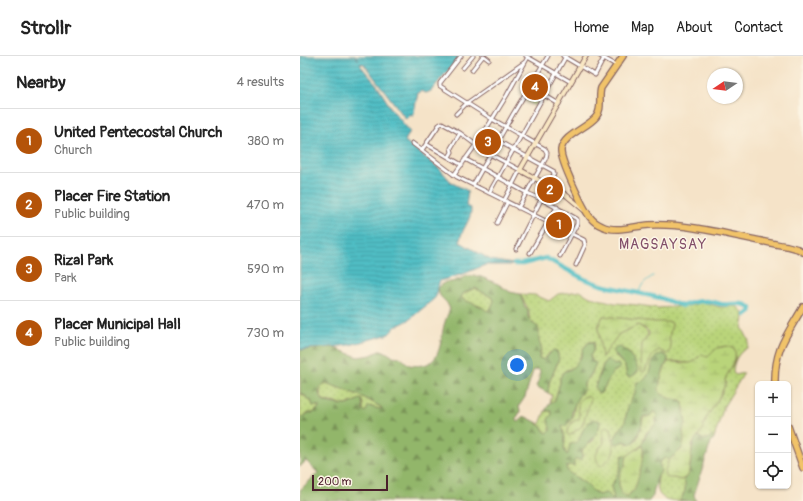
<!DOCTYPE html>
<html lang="en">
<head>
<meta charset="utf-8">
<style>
	body { margin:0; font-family:Pangolin,sans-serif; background:#f6f6f6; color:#222 }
	.controls { position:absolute; right:12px; bottom:12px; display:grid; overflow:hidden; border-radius:6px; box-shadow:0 1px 3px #0004 }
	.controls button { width:36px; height:36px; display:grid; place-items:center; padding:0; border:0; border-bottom:1px solid #e0e0e0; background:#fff; color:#222; font:20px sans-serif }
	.compass { position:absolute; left:407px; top:12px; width:36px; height:36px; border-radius:50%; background:#fff; box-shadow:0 1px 3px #0004; rotate:257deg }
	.scale { position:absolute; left:12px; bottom:10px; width:76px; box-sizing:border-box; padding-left:4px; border:2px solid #4a1f2b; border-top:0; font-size:11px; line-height:14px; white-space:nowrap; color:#4a1f2b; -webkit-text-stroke:3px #fcf5e5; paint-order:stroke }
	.you { position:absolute; left:217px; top:309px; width:14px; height:14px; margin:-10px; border:3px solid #fff; border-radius:50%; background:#1a73e8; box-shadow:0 0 0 6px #1a73e833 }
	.badge { display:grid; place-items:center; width:26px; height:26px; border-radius:50%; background:#b45309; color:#fff; font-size:13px; font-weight:700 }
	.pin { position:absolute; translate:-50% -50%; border:2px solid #fff; box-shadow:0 1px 4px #0006 }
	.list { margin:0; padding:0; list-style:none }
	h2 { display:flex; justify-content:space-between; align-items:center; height:52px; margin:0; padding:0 16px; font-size:17px }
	h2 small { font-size:13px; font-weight:400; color:#767676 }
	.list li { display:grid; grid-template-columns:26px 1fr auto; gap:12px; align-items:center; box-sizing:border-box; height:64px; padding:0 16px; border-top:1px solid #e0e0e0 }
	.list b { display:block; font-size:15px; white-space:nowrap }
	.list p { margin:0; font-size:13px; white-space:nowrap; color:#767676 }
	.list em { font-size:13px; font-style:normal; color:#767676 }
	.icon { flex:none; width:22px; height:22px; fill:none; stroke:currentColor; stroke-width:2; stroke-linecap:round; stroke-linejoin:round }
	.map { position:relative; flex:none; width:503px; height:445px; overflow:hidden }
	header { display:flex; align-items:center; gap:24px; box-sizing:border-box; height:56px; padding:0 20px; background:#fff; border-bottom:1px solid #e0e0e0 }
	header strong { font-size:19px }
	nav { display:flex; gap:22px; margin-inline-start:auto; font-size:14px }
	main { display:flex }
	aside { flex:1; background:#fff }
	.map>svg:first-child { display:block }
	.grass { fill:url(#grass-dots); stroke:#827a52; fill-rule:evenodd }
	.forest { fill:url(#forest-firs); stroke:#6e6a4a; fill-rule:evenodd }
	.wetland { fill:url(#wetland-marsh); stroke:#827a52 }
	.park { fill:url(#park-tufts); stroke:#827a52 }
	.water { fill:url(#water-rules); stroke:#4c6e78 }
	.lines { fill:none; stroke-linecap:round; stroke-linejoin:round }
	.stream { stroke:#4fbec5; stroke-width:1 }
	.river { stroke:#4fbec5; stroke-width:4.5 }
	.ferry { stroke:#4c5761; stroke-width:1; stroke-dasharray:5 4; stroke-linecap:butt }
	.street-casing { stroke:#866462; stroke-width:5 }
	.secondary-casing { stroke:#866462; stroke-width:6 }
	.highway-casing { stroke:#866462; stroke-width:8 }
	.street { stroke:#fff; stroke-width:3 }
	.secondary { stroke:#f9e7c3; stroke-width:4 }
	.highway { stroke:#f1c369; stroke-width:5.5 }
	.labels { text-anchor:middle; stroke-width:3; stroke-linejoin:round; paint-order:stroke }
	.quarter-label { font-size:14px; letter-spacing:1px; fill:#824e69; stroke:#fcf5e5 }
</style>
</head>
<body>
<header>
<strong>Strollr</strong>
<nav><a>Home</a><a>Map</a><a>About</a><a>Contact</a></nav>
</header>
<main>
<aside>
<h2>Nearby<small>4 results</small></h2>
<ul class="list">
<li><span class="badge">1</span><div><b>United Pentecostal Church</b><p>Church</p></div><em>380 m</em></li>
<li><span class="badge">2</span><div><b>Placer Fire Station</b><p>Public building</p></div><em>470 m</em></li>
<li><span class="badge">3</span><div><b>Rizal Park</b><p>Park</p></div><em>590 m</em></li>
<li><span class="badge">4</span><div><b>Placer Municipal Hall</b><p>Public building</p></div><em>730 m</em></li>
</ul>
</aside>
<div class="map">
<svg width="503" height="445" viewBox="0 0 503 445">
	<defs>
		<pattern id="grass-dots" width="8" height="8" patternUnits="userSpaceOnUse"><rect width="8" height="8" fill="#b9d47a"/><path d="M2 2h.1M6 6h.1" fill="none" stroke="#a1b66a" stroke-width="1.8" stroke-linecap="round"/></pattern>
		<pattern id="forest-firs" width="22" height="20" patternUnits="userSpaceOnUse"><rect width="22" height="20" fill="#92b66a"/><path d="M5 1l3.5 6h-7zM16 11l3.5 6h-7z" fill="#799357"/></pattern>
		<pattern id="wetland-marsh" width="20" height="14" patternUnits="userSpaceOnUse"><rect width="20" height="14" fill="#b9d47a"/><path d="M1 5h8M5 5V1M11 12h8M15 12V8" fill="none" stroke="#a1b66a"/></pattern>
		<pattern id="park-tufts" width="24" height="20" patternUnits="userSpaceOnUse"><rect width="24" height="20" fill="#b9d47a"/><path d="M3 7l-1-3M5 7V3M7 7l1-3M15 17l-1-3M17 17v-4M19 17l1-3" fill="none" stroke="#a1b66a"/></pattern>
		<pattern id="water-rules" width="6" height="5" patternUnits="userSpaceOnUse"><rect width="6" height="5" fill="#4fbec5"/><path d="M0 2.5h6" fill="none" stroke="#449aa0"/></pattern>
	</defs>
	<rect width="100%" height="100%" fill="#fcf5e5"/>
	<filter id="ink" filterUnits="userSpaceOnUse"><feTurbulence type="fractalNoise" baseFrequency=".025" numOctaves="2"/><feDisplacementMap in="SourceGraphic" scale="8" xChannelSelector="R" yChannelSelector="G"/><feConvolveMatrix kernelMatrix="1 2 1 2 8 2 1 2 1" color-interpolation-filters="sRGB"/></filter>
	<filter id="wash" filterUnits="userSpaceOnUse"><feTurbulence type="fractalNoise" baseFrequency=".012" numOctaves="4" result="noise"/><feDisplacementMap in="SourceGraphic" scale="16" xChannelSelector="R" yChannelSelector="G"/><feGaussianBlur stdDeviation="0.9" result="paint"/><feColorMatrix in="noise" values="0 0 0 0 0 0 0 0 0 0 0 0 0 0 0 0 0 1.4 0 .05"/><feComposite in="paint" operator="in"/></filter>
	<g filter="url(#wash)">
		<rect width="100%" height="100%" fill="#f5e3c8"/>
		<path class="grass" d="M175,232L193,242L194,245L190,255H186L162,243L161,241L164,237Z
			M280,235L290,241L315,247L338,249L358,252L388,250L403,246L420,251L436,250C445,255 445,262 442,271L449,285L447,292C438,296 433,307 433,317L436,319L444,317L424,350L414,382L412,381C406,385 403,384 398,380C403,374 403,369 406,363C411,352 421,342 424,331C425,327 424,325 426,321C429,312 439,304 434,293C417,285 418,297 408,301C405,301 401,301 398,301C393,309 388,307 381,306C377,305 372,305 368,306V303H354L348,320L342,326L335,337L328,350L325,366L314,383L321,386L324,385L328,388L337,383L344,360L347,361L355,355L357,358L356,368L346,377L341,390L327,400L324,399L322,400L320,413L311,431L314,440L313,443L305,437L299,439L295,437L281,425L268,416L266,411L276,402L283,401L282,393L294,384L295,377L288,369C283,373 283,377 280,383C277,389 270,388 268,398H266L264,393C266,385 263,378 262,370C266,369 269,367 272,363C273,360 274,350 276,344C280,337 284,336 284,327L291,319L295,310L290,300L293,295L294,286H289C279,294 281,312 266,314L260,322V327L255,344L250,347L252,339L248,337L249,327L258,306L250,296L244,304L239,302L241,294L240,287L239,285L234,268C226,263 231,260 228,253C226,249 223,243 220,238L235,239L249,245L258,238ZM303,260L372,268L369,282L371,290L363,295L359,294L352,299L344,316C339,308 343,298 342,289C349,276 352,278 338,269L319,278L302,301L298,271ZM328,296L337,310L327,320L325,310L315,300ZM306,304H309L314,309L318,308L317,314L313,316L301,337H298L295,331L304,307ZM279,345C287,366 287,364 271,379L267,376L272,366L279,363L280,358L278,354ZM311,372C312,384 316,398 305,406L298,404C296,395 298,393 304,387L303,378Z
			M26,327L61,340L81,351L82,353L74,352L71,350L65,356L63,354V347L60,343L46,349L26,345L22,343C20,336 17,331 26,327Z
			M0,337L11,344L13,350H19V352L13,357H9L0,362Z
			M245,355H251L252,358L251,361L250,375L247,377L244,375L243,372L237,368L236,366L240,368Z
			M365,402L369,404L365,415L366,420L381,424L384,423C387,433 385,436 380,445C349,445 359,428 359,406Z"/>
		<path class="forest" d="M167,220H179L198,228L210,236L220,238L225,251L228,253V261L232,267L238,271L239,275V285L241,291L239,302L244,304L253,294L257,295L259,303L249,327L248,337L236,330L239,323L240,315L238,313L233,315L225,341L219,350L220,356L216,363V365L219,366L224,360L236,366L237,368L243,372L244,375L247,377L250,375C251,371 246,365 249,362C250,360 251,360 252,358L251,355H245L250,347L255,344L260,327V322L263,316L271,313L274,310L281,301L283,293L289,286H294L293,295L290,300L292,305L296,307C293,315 290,321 284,327V333L278,341L272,355V362L266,370H262L265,382L264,393L266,398H268L270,388C282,387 278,382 283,374C285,370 289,367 292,363L300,365C301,374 290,389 282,393V404L276,403L274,405V410L269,409L266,411L268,416L286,428L295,437L299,439L305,437L308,438L311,442H314L311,431L320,413L322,400L324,399L327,400L325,409L320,418L319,428L322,438L327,442L335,431L343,396V391L341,390L348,375L356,368L357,358L355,356H353L350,360H344L342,363V369L334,387L331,388L324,385L317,388L315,387L314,383L325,366L328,350L335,337L337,326C355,326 346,299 363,298L368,301C368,305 367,306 365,310C363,315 359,330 359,336L368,342L381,344L383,346L386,368L383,376L385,383L382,393L369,404L365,402L359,406L361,415L357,422V426L354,433L353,440L349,445H1L0,434L18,417L6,405L0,411V362L9,357H13L19,352V350H13L11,344H8L5,339L0,337V294L32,291L58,301L71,299L79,295H84L92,300L100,301L109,309C138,313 139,296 143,274C144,267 147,260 150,253L147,247L140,240L138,232L145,226H152ZM175,232L193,242L194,245L190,254L187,255L182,251L162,243L161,241L164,237ZM26,327L61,340L81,351L82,352L79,353L68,350L67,354L65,356L63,354L62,344L60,343C57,344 50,349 46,349C41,349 28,347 24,345C17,341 18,330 26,327Z
			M317,291C320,291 321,291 323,293C328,295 339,310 338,315C337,318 333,320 330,321L327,320L325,310L312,295Z
			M306,304H309L314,309L318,308L320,312L313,316L301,337L298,338L295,331L304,307Z
			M398,380C403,384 406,385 412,380L414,382L411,386L394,439L396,445H380C385,436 387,433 384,423C396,412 386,392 398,380Z"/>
		<path class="wetland" d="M303,260L354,266H371L372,268L369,282L371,290L370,296L367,298L359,294C349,300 350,308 344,316L341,315L342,288L349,279V276L346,273L338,269L319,278L302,301L298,271Z
			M427,290L434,293C439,304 428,314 425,324L426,327L417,345L405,364L403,373L392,388L391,402L388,420L381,424L374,422H368L366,420L365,415L369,404L382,393L384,386L383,374L386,368L383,346L381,344L368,342L359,336C358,330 364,311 368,306C376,305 387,309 393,306C396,304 398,301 401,299L408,301L417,292Z
			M286,340L289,341L291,343L282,370L269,380L267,376C270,369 272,365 279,363L280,358C276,351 278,342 286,340Z
			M306,371H309L311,372L314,394L311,401L301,410C292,402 297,395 304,387L303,373Z
			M341,390L343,391C344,403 338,424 334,435L331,436L327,442L322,438L319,428L320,418L325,409L327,400Z"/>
		<path class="park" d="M228,35L240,42L235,50L224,43Z
			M187,76L198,82L190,97L179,90Z"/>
		<path class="water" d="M0,0H160L131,35L126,37L122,35L118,37L113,61L111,58L106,63L63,7L60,9L77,29L92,54L108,73L110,75L105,85L140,113L152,127L168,135L166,150L171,152C172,165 160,174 160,186L191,204L213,208L214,209H185L166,217L140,225C137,230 138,238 135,242L109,264L95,271L89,278L86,279L50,289L0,294Z"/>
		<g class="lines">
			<path class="stream" d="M339,237C341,228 345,225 353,220"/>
			<path class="river" d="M214,208H222L246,202L284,223L301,229L361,242L382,250C389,247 398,245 406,245C411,245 416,247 421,248C431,249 444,245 451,252L450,256L446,259"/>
			<path class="ferry" d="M55,0L62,9"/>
		</g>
	</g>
	<g filter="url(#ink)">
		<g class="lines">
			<defs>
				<path id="street" d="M161,0L140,27V30L192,63L245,93L247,97L246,102L218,152
					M184,0L189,4
					M226,0L271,26
					M263,0L295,19L305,0
					M300,0L316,9
					M163,12L173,0
					M172,14L183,0
					M228,34L242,42
					M244,39L259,48
					M156,58L167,47L225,6
					M198,85L253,115L254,118L216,193
					M112,87L157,121L284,184L285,189L276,209
					M126,88L162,109
					M122,94L139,69L142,67L160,77L184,95L220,114L204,145
					M149,101L152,96L151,92L160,77
					M165,103L227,137L241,143L277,163V168L260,200
					M154,119L180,83L207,39L228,1
					M173,129L213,58L248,0
					M189,137L266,0
					M197,167L207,147
					M230,197L257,151"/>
				<path id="secondary" d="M284,154L266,139L220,114L286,0"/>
				<path id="highway" d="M323,0L301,32C298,41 303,53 296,61C287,72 263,79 261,94C260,104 283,152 290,161C293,165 297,168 302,170C316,177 334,170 349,169C395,167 443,183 487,190L498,193L503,196
					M475,328C474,293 487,279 503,251
					M488,370L503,412"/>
			</defs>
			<use href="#street" class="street-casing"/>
			<use href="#secondary" class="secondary-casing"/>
			<use href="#highway" class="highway-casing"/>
			<use href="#street" class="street"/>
			<use href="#secondary" class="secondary"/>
			<use href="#highway" class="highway"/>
		</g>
	</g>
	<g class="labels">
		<g class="quarter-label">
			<text x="363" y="193">MAGSAYSAY</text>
		</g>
	</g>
</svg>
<div class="controls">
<button>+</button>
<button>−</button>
<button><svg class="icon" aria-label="locate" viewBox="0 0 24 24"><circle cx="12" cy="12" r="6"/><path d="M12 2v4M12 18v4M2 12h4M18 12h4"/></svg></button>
</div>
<svg class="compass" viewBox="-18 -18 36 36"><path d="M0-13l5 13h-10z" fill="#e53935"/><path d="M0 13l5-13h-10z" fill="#767676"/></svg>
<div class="scale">200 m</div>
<div class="you"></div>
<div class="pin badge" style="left:259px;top:169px">1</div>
<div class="pin badge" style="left:250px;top:134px">2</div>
<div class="pin badge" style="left:188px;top:86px">3</div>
<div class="pin badge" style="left:235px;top:31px">4</div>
</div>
</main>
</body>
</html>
